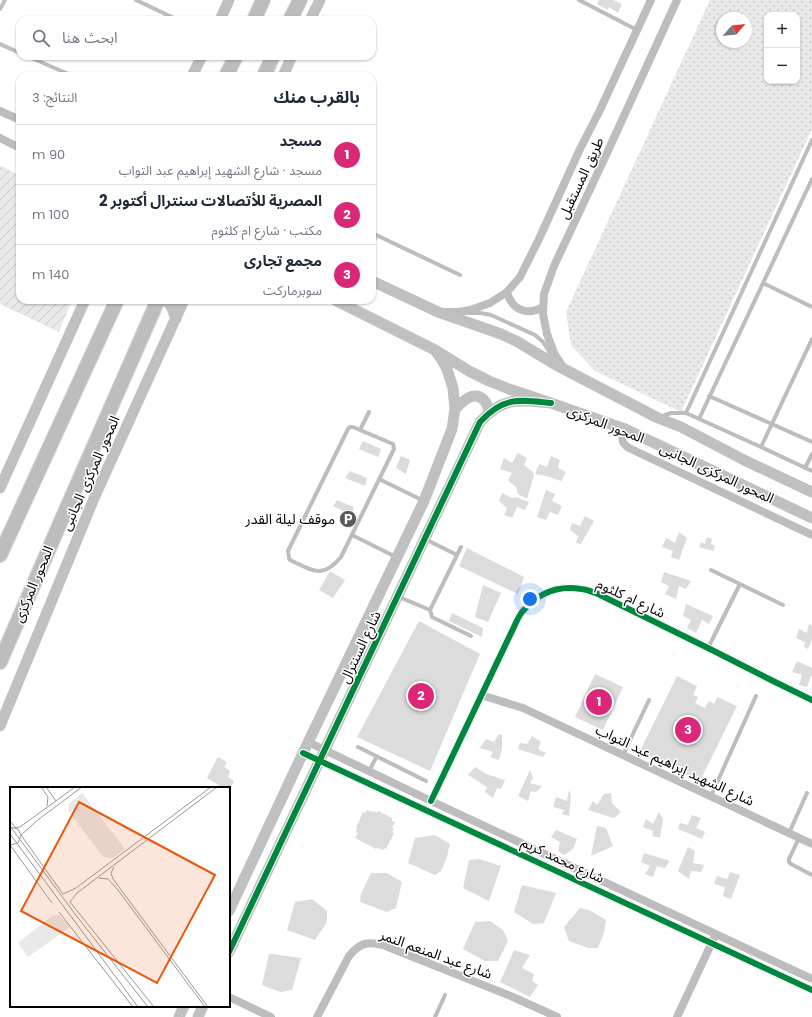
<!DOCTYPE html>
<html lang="ar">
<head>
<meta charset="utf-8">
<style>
	body { margin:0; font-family:Poppins,"Noto Sans Arabic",sans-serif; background:#f2f2f3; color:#1f2937; direction:rtl }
	.controls { position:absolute; right:12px; top:12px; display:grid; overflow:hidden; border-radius:8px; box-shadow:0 1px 3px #0004 }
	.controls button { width:36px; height:36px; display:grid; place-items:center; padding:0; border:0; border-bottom:1px solid #e0e1e3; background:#fff; color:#1f2937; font:20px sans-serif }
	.compass { position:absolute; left:716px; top:12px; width:36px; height:36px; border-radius:50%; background:#fff; box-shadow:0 1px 3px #0004; rotate:62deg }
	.you { position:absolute; left:530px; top:599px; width:14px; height:14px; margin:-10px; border:3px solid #fff; border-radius:50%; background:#1a73e8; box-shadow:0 0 0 6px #1a73e833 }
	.badge { display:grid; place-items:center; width:26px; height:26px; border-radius:50%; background:#db2777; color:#fff; font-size:13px; font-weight:700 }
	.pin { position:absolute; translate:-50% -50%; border:2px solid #fff; box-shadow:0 1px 4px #0006 }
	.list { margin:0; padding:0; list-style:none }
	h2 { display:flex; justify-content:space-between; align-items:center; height:52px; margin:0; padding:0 16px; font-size:17px }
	h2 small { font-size:13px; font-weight:400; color:#747a83 }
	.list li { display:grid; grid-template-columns:26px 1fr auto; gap:12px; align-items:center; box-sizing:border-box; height:60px; padding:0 16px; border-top:1px solid #e0e1e3 }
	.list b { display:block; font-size:15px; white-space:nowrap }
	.list p { margin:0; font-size:13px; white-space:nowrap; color:#747a83 }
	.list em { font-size:13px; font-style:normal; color:#747a83 }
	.icon { flex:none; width:22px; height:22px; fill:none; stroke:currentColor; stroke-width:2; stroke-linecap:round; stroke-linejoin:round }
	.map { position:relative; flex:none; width:812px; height:1017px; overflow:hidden; direction:ltr }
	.search { position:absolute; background:#fff; box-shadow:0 1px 3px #0004; left:16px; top:16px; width:360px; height:44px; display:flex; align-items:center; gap:10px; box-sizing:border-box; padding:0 14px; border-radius:12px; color:#747a83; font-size:15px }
	.panel { position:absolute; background:#fff; box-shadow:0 1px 3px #0004; left:16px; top:72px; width:360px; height:232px; border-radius:12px; direction:rtl }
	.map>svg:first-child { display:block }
	.grass { fill:url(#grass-dots); fill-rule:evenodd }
	.garden { fill:url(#garden-furrows) }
	.building { fill:#dcdcdc }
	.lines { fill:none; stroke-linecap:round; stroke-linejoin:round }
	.highway-casing { stroke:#dbdbdb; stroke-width:16 }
	.lane { stroke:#bdbdbd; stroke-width:4 }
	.street { stroke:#bdbdbd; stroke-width:8 }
	.secondary { stroke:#c0c0c0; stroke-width:11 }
	.highway { stroke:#bdbdbd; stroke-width:14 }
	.cycleway-casing { stroke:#fff; stroke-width:8 }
	.cycleway { stroke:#00873e; stroke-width:6 }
	.labels { text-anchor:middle; stroke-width:3; stroke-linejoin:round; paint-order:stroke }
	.street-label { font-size:14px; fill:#000; stroke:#fff }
	.poi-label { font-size:14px; fill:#000; stroke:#fff; text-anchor:end }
	.inset-road { fill:none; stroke:#999; stroke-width:1 }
	.view { fill:#e8590c; fill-opacity:0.15; stroke:#e8590c; stroke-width:2 }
	.inset-edge { fill:none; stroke:#000; stroke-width:2 }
</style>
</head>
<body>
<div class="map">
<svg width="812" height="1017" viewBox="0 0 812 1017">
	<defs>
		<pattern id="grass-dots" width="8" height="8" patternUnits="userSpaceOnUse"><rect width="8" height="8" fill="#e9e9e9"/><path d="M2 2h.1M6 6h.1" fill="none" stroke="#c6c6c6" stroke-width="1.8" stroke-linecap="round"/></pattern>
		<pattern id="garden-furrows" width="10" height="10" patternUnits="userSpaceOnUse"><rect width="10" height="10" fill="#e9e9e9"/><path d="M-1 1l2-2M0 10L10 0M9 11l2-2" fill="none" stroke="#c6c6c6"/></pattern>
	</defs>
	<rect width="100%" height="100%" fill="#fff"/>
	<path class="grass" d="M710,0H812V129L681,412L595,371L571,345L566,312ZM767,15H797V81H767ZM722,18H746V42H722Z"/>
	<path class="garden" d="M0,166L20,175V300H72L59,332L0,304Z"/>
	<path class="building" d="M599,0H613L622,4L618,13L609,7L608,10L597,4Z
		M716,21L722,24V34H718V30L714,28Z
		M363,441L381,449L378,457L359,449Z
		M518,453L527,458L524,465L533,472L534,475L527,499L518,494L516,487L511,483L508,480L512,473L500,469L504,458L512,463Z
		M401,456L410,460L406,474L396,468Z
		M551,456L560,460L558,468L566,472L561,481L546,476L535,474L539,464L547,467Z
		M350,471L367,478L365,486L345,478Z
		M546,490L555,494L552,501L562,506L558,515L550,512L546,520L537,517Z
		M502,493L512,498L516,497L529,502L525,510L517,507L512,518L504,515L507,508L499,501Z
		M337,500L354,507L351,515L333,506Z
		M585,516L594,521L581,544L576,543L578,536L570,530L572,523L580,526Z
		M679,532L687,538L679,560L671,557L673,551L662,547L666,538L675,543Z
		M707,537L712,539L711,544L715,546L713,551L699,547L701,542L705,544Z
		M467,548L524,577L518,594L459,566Z
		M330,571L345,580L333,598L319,590Z
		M664,572L691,581L686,589L679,586L676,599L665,594L669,586L661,582Z
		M483,585L501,593L488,622L475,617Z
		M686,604L713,616L709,624L702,620L696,633L687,628L691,620L683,616Z
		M452,613L483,628L482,637L449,621Z
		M419,621L480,654L430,771L357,737Z
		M809,623L812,626V639L808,649L804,647L805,642L796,638L799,629L807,633Z
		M797,661L812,668V676H811L807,687L799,685L802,675L792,672Z
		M595,674L623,687L603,730L575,717Z
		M677,676L697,686L693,695L698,697L695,703L705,708L709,701L714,704L717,697L737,706L700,781L640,751Z
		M499,734L502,735V749L499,760L490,757L493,752L480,748L486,739L494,742Z
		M532,736L541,742L538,749L546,753L543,757L518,749L520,743L527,744Z
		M218,757L227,762L224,767L230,771L228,777L234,781L229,791V788H223L207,778Z
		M475,767L486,774L505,780L501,789L497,788L493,798L485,792L487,787L468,775Z
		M530,770L533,778L530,783L542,786L536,792L531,791L528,801L518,796Z
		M569,790L571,796L569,816L562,814L564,810L553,807L556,797L567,801Z
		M611,793L612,803L621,812L614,818L588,810L593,801L597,805L604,794Z
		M367,810L373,812L374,811L377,813L378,811L392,818V821L395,822L392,828L394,829L392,832L394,833L386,849L385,848L383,850L377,848L376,849L355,838L358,833L356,832L357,829L356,828L363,812L365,813Z
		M659,812L663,819L660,838L652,836L653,831L643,827L646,819L653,824Z
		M692,815L701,818L696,828L705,832L702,839L678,829L680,823L688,825Z
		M597,826L606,828L613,846L591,856Z
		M556,830L577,839L573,849L564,855L558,851L560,842L551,837Z
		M435,835L450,844L446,860L441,871L435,875L408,863L415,838Z
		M688,847L695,851L693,863L704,865L701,872L691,871L689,879L678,871Z
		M644,853L670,861L665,868L657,866L653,877L645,874L650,866L641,862Z
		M479,859L501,866L489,901L463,888L469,860Z
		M730,872L740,875L731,899L723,896L725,887L714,884L717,876L727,879Z
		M371,873H387L402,882L396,908L387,912L360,902L361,894Z
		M522,885L556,893L544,923L533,924L514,912Z
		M312,899L327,911V922L315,940L287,930L295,902Z
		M580,908L589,910L606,920L604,933L598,948H588L569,941L564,927Z
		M490,921L503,930L508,941L498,961H485L463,949L475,922Z
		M514,950L530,955L522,968L534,974L532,981L538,985L530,997L500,982Z
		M269,954H273L301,958L292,990L280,992L262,985Z"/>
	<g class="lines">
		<defs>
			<path id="highway" d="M254,20L263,0
				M290,20L300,0
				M226,76L236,56
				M264,76L273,56
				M0,555L117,300
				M0,662L58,528L158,300"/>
		</defs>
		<use href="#highway" class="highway-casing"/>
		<path class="lane" d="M136,0L178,20
			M579,0L637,30
			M0,9L5,0
			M0,44L20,53
			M27,56L73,76
			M372,233L460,275
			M372,246L376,235
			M763,283L812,307
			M469,313H481L491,315L535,335L543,342L552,356
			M709,396L812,442
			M686,413L812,140
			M660,417L671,413H686L761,447L812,471
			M699,419L812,179
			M350,427H353L393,444L394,449L341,557C322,580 312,570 290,560L289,558L288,551L348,429Z
			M360,430L369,412
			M761,447L812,339
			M805,468L812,454
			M379,479L424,501
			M352,535L396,557
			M425,539L457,555
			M461,547L430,610L432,617L434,618L471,636
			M711,570L783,605
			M399,597L430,610
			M708,648L740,584
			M358,747L426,781
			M623,755L649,700
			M369,771L377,756
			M711,796L756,696
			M789,833L807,793
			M799,838L789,859V862L791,864L812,875
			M435,1017L445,995"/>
		<path class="street" d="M0,111L20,120
			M0,138L20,148
			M507,292C512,310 527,316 543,307
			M445,312H459L470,310L490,303L507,292L520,277L539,239L580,149L599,112L651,0
			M563,367L554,353L547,334L543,314L544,294L554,266L607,153L677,0
			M625,429C622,438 620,442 629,448L812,535
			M481,695L523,708L812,844
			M308,742L431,801L812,979
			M303,753L812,990
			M431,801L513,629C516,623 518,617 522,612C537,594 557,585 581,589C586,589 591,592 596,593L708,648L767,678L812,700
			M229,997L271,1017
			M317,1017L349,956C360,943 367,941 383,945L513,997L557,1017
			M677,1017L714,938"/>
		<path class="secondary" d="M220,20L229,0
			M310,20L320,0
			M192,76L202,56
			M283,76L292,56
			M372,281L438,312L501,334L518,342L556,365L658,418L681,427L746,461L812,492
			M166,300L172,308L176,319
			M335,300L435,350L469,371L489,381L509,389L551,403L625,429L812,518
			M455,409C459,405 465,399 470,397C482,393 488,403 489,413
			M0,488L85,300
			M0,726L95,496L184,300
			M229,911L303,753L424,501L452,429L455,409L453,388L447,369L442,360L435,350
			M229,952L480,422C504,396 519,400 551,403
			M179,1017L184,1006
			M198,1017L203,1006"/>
		<use href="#highway" class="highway"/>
		<defs>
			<path id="cycleway" d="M303,753L812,990
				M431,801L513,629C516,623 518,617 522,612C537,594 557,585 581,589C586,589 591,592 596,593L708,648L767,678L812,700
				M229,952L480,422C504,396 519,400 551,403"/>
		</defs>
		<use href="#cycleway" class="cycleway-casing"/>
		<use href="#cycleway" class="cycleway"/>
	</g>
	<defs>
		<symbol id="parking-disc" viewBox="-11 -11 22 22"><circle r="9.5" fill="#595959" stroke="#fff"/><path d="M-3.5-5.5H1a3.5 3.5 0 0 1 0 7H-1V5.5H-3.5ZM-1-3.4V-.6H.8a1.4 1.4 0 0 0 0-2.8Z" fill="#fff"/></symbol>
	</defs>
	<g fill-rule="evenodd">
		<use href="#parking-disc" x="338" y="509" width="20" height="20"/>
	</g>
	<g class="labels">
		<g class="street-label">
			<text transform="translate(581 178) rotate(-65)" y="5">طريق المستقبل</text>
			<text transform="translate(606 424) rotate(21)" y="5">المحور المركزى</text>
			<text transform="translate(90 473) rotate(-66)" y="5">المحور المركزى الجانبى</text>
			<text transform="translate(717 473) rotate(25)" y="5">المحور المركزى الجانبى</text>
			<text transform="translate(33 584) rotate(-67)" y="5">المحور المركزى</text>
			<text transform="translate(631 598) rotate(25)" y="5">شارع ام كلثوم</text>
			<text transform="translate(360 647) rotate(-65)" y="5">شارع السنترال</text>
			<text transform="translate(675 765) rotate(25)" y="5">شارع الشهيد إبراهيم عبد التواب</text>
			<text transform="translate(563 860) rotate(25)" y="5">شارع محمد كريم</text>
			<text transform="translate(436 954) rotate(20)" y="5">شارع عبد المنعم النمر</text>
		</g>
		<g class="poi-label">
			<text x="335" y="524">موقف ليلة القدر</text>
		</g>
	</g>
	<g transform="translate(10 787)">
		<rect width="220" height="220" fill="#fff"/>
		<path d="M72,6L115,62L103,71L93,70L58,23L59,17Z" fill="#e9e9e9"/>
		<path d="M43,128H49L60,140L18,170L8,156Z" fill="#e9e9e9"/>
		<path class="inset-road" d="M31,0L38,10L37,19M36,0L46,14M0,34L6,41L10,40L65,0M0,39L65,127L138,220M0,40L8,42L11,48L8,56L0,58M0,47L128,220M0,58L42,116M104,80L101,86L103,92L198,220M89,91L98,92L108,103L195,220M53,107L66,101L201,0M53,107L11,48L29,32L72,0M60,115L67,106L207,0M60,115L144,220M49,125L123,220"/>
		<path class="view" d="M69,15L205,88L147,196L11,124Z"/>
		<rect width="220" height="220" class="inset-edge"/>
	</g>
</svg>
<div class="controls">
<button>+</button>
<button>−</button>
</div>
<svg class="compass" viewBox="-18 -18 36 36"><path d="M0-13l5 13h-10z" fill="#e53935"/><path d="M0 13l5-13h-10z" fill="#747a83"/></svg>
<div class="you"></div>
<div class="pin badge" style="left:599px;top:702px">1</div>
<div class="pin badge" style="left:421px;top:696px">2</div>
<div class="pin badge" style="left:688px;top:730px">3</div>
<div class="search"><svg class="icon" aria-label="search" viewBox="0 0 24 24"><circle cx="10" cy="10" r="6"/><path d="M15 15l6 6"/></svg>ابحث هنا</div>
<section class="panel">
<h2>بالقرب منك<small>النتائج: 3</small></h2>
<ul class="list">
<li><span class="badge">1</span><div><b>مسجد</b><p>مسجد · شارع الشهيد إبراهيم عبد التواب</p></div><em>90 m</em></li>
<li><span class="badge">2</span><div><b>المصرية للأتصالات سنترال أكتوبر 2</b><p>مكتب · شارع ام كلثوم</p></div><em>100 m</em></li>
<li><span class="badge">3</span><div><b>مجمع تجارى</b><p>سوبرماركت</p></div><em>140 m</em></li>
</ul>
</section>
</div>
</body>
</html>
